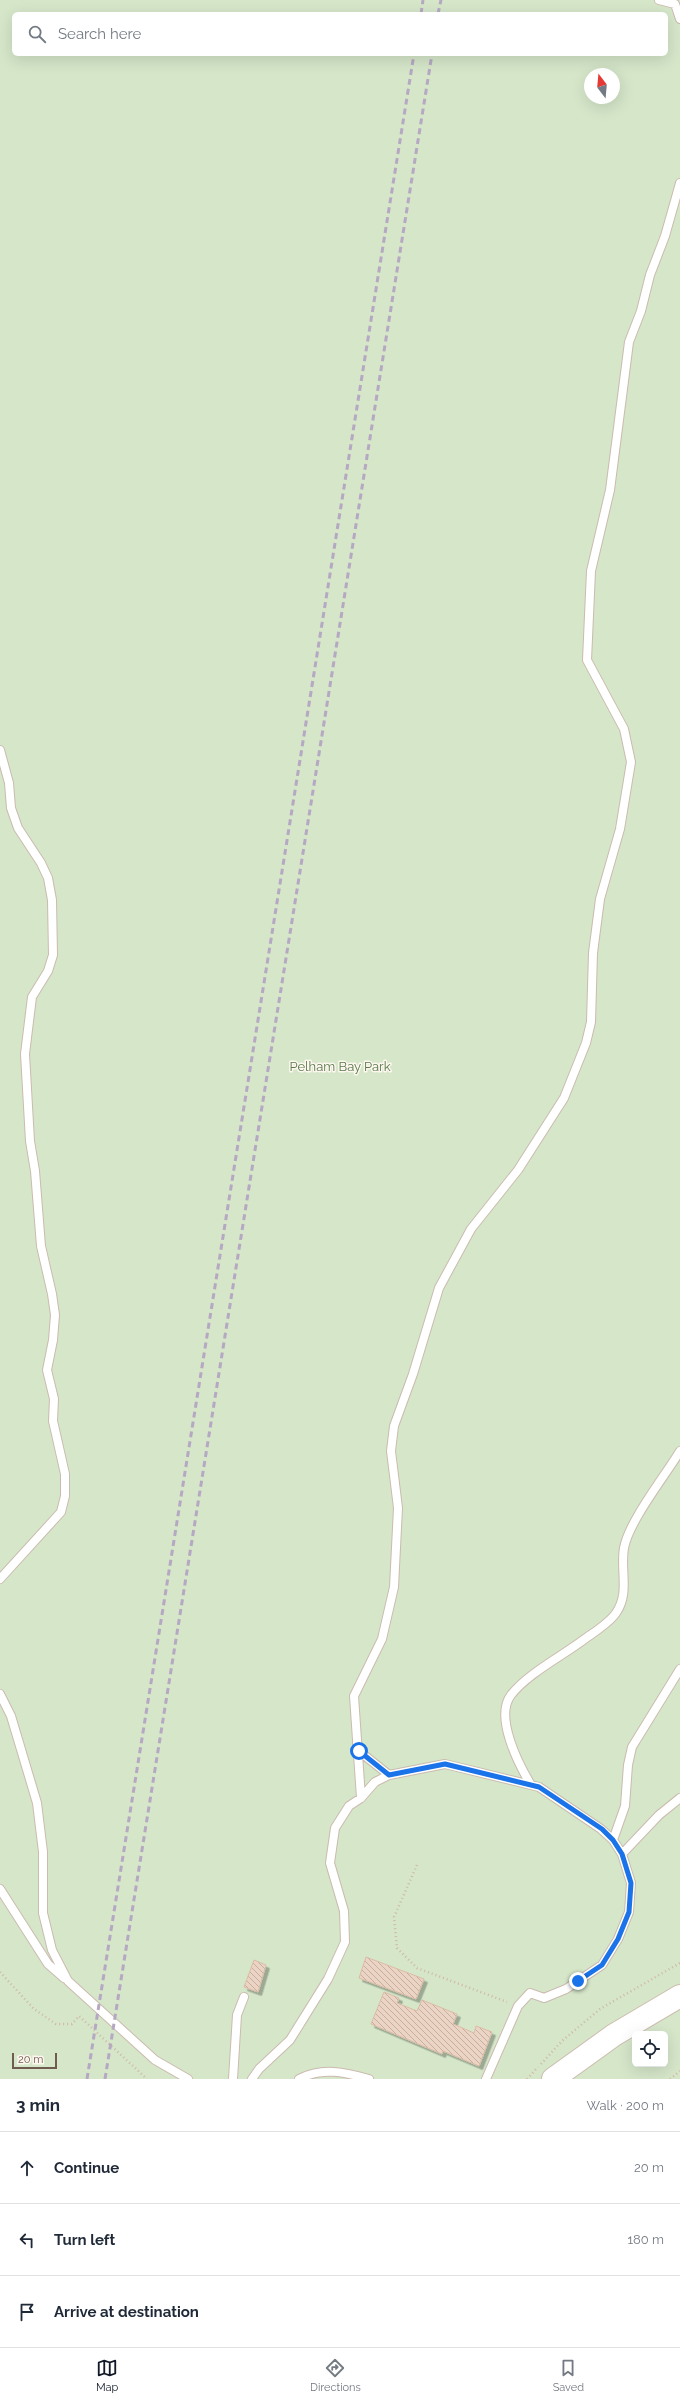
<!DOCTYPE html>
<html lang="en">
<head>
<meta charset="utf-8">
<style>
	body { margin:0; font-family:Raleway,sans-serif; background:#f2f2f3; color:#1f2937 }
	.controls { position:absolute; right:12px; bottom:12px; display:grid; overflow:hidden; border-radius:6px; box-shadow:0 4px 16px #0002 }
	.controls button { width:36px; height:36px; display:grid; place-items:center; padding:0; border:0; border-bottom:1px solid #e0e1e3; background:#fff; color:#1f2937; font:20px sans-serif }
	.compass { position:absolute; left:584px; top:68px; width:36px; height:36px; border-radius:50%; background:#fff; box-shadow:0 4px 16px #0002; rotate:344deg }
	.scale { position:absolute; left:12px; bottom:10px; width:45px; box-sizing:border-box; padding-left:4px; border:2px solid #715b50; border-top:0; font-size:11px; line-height:14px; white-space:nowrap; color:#715b50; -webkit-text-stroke:3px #fdf7ef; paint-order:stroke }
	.stop { position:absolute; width:12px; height:12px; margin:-9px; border:3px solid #1a73e8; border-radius:50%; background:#fff }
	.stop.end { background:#1a73e8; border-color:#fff; box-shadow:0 1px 4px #0008 }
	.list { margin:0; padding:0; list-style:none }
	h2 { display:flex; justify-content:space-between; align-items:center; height:52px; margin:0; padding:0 16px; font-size:17px }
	h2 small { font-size:13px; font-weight:400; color:#747a83 }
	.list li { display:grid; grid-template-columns:26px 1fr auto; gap:12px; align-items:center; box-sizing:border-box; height:72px; padding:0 16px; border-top:1px solid #e0e1e3 }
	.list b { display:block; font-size:15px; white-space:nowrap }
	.list em { font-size:13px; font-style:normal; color:#747a83 }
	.icon { flex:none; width:22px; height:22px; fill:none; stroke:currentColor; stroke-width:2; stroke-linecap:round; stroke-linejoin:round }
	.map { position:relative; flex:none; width:680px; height:2079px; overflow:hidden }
	.search { position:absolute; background:#fff; box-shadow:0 4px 16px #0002; left:12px; right:12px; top:12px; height:44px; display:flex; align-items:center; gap:10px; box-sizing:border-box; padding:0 14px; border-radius:6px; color:#747a83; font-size:15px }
	.sheet { height:268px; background:#fff }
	nav { display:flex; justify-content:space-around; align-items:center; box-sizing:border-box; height:56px; border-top:1px solid #e0e1e3; background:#fff; font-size:11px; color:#747a83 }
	nav a { display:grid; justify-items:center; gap:2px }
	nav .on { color:#111827 }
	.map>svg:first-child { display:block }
	.green { fill:#d5e6c9; fill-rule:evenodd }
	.building { fill:url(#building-back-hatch); stroke:#dcbba6; filter:url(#shadow) }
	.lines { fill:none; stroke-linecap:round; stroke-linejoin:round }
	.service-casing { stroke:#cbbbb0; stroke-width:10 }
	.secondary-casing { stroke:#cdbcae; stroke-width:24 }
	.path { stroke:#d1b7a7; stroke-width:2.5; stroke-dasharray:1 3; stroke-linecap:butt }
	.service { stroke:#fff; stroke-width:8 }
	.secondary { stroke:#fff; stroke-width:22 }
	.rail { stroke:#b6a8c3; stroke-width:3; stroke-dasharray:6 4; stroke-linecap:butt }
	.route { stroke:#1a73e8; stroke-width:5 }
	.labels { text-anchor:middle; stroke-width:3; stroke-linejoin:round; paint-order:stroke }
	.park-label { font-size:13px; fill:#5a7a4c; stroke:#fdf7ef }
</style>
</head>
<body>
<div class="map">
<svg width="680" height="2079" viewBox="0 0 680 2079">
	<defs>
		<pattern id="building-back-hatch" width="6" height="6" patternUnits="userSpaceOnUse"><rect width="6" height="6" fill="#ecd4c4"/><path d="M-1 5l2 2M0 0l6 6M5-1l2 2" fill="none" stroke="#c4afa2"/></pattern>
		<filter id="shadow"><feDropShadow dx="3.5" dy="3.5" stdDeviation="0" flood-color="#0004"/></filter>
	</defs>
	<rect width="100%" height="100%" fill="#faf3e9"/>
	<path class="green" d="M0,0H680V2079H0ZM14,14H666V54H14ZM590,74H614V98H590ZM635,2034H665V2064H635Z"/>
	<path class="building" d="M366,1957L424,1979L416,1999L359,1978Z
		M254,1960L266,1965L258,1992L244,1987Z
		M384,1992L399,1998L397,2003L417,2011L422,2000L457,2014L453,2024L474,2033L476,2026L492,2032L479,2066L443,2051L442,2054L371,2024Z"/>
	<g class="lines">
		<defs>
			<path id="service" d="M659,0L675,4L680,19
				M0,750L9,783L11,808L18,828L41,863L48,878L52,900L53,955L48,971L32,997L25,1054L30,1141L35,1171L41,1246L52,1294L55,1315L53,1340L47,1370L54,1399L53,1421L65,1474V1496L61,1512L0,1579
				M0,1694L11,1716L37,1803L43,1852V1913L52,1950L68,1981L155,2060L188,2079
				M359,1751L389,1775
				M531,1785C519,1765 494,1717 511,1695C528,1673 564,1655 586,1638C596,1631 609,1623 616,1613C630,1593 620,1570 624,1548C629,1521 665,1476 680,1451
				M361,1798L354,1696L382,1639L394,1587L398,1508L391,1451L394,1426L413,1374L439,1288L471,1229L518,1170L564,1098L586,1043L591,1022L593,953L600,899L620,829L631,762L624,729L587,660L591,571L610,490L629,342L641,311L650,275L665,236L680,183
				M613,1840L625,1806L628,1765L632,1747L680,1669
				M622,1854L659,1815L680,1798
				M0,1889L48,1964L64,1978
				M233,2079L237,2015L244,1997
				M252,2079L259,2069L290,2040L328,1979L345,1942L344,1911L330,1863L335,1828L349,1806L361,1798L375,1782L389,1775L445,1764L539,1787L601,1829L613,1840L622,1854L631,1883L629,1912L618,1939L602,1965L566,1989L544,1998L530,1993L518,2006L486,2079
				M299,2079C322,2067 345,2072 369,2079"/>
			<path id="secondary" d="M553,2079L614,2035L680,1996"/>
		</defs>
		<use href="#service" class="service-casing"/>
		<use href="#secondary" class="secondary-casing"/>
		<path class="path" d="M417,1865L394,1917L397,1948L417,1968L507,2002
			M0,1972L34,2009L56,2024H72L79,2016L147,2079
			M541,2064L562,2041L600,2009L680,1963
			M527,2079L538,2067
			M670,2079L680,2071"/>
		<use href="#service" class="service"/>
		<use href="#secondary" class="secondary"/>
		<path class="rail" d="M421,14L423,0
			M438,14L441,0
			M87,2079L414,54
			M105,2079L432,54"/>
	</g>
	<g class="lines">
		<path class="route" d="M359,1751L389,1775L445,1764L539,1787L602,1829L613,1840L622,1854L631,1883L629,1912L618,1939L602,1965L578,1981"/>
	</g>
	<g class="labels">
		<g class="park-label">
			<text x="340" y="1071">Pelham Bay Park</text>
		</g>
	</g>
</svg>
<div class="controls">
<button><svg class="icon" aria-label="locate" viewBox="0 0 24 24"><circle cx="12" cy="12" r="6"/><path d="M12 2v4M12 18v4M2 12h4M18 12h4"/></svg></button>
</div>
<svg class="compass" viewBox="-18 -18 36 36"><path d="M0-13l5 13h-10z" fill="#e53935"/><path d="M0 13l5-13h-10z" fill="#747a83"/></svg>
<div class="scale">20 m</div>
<div class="stop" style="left:359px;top:1751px"></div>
<div class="stop end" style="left:578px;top:1981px"></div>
<div class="search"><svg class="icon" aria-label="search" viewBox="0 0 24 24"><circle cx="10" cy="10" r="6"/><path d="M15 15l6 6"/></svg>Search here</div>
</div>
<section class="sheet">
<h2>3 min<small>Walk · 200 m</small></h2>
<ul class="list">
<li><svg class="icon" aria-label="ahead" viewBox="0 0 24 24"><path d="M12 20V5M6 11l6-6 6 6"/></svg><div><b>Continue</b></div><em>20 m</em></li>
<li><svg class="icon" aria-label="left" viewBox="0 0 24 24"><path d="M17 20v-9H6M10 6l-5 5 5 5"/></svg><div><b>Turn left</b></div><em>180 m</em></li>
<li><svg class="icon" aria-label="arrive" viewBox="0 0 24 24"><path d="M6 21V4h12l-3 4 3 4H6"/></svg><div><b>Arrive at destination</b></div></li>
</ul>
</section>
<nav>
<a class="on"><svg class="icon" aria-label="map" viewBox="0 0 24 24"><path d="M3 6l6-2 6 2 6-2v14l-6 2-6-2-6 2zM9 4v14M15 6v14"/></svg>Map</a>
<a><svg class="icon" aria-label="directions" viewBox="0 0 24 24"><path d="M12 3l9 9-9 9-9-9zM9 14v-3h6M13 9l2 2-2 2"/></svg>Directions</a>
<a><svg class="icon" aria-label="saved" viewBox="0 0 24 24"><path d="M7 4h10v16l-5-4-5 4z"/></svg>Saved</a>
</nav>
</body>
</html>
